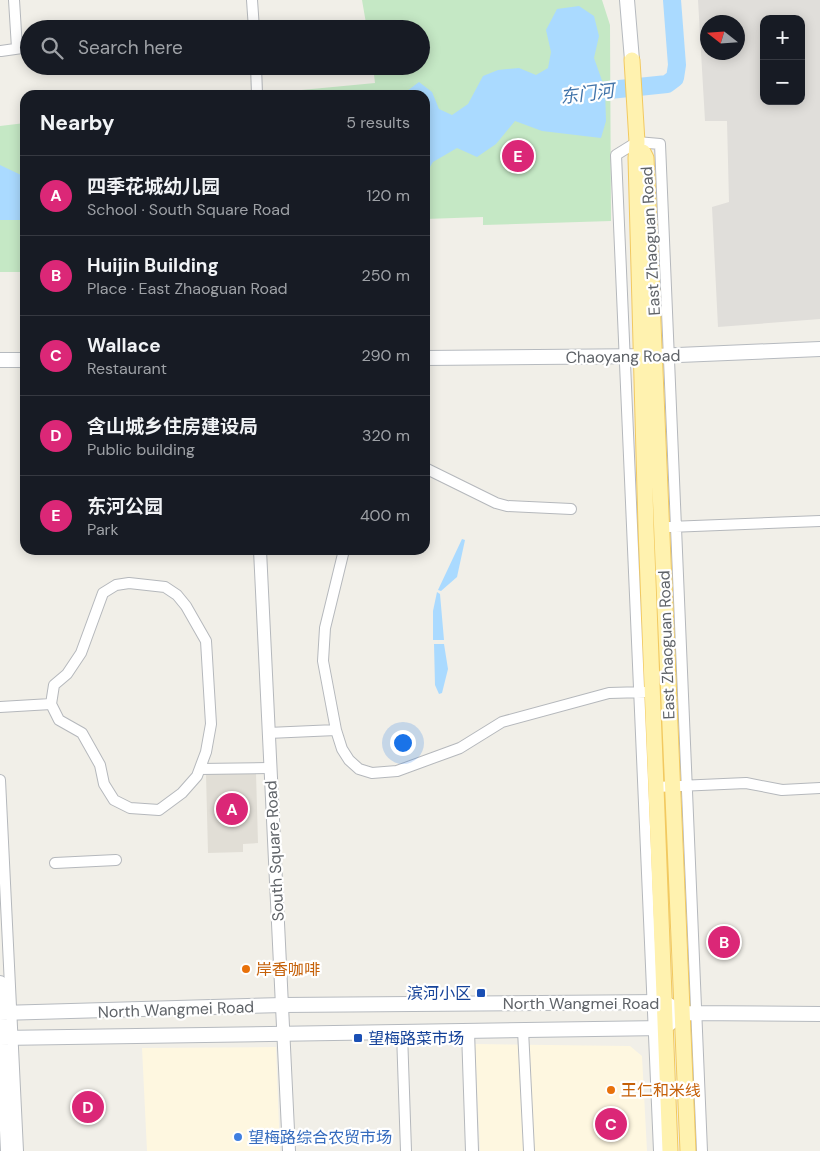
<!DOCTYPE html>
<html lang="en">
<head>
<meta charset="utf-8">
<style>
	body { margin:0; font-family:"DM Sans","Noto Sans SC",sans-serif; background:#242831; color:#f1f3f6 }
	.controls { position:absolute; right:15px; top:15px; display:grid; overflow:hidden; border-radius:10px; box-shadow:0 2px 12px #0003 }
	.controls button { width:45px; height:45px; display:grid; place-items:center; padding:0; border:0; border-bottom:1px solid #363941; background:#171b24; color:#f1f3f6; font:25px sans-serif }
	.compass { position:absolute; left:700px; top:15px; width:45px; height:45px; border-radius:50%; background:#171b24; box-shadow:0 2px 12px #0003; rotate:287deg }
	.you { position:absolute; left:402px; top:742px; width:18px; height:18px; margin:-12px; border:4px solid #fff; border-radius:50%; background:#1a73e8; box-shadow:0 0 0 8px #1a73e833 }
	.badge { display:grid; place-items:center; width:32px; height:32px; border-radius:50%; background:#db2777; color:#fff; font-size:16px; font-weight:700 }
	.pin { position:absolute; translate:-50% -50%; border:2px solid #fff; box-shadow:0 1px 5px #0006 }
	.list { margin:0; padding:0; list-style:none }
	h2 { display:flex; justify-content:space-between; align-items:center; height:65px; margin:0; padding:0 20px; font-size:21px }
	h2 small { font-size:16px; font-weight:400; color:#9ea1a6 }
	.list li { display:grid; grid-template-columns:32px 1fr auto; gap:15px; align-items:center; box-sizing:border-box; height:80px; padding:0 20px; border-top:1px solid #363941 }
	.list b { display:block; font-size:19px; white-space:nowrap }
	.list p { margin:0; font-size:16px; white-space:nowrap; color:#9ea1a6 }
	.list em { font-size:16px; font-style:normal; color:#9ea1a6 }
	.icon { flex:none; width:28px; height:28px; fill:none; stroke:currentColor; stroke-width:2; stroke-linecap:round; stroke-linejoin:round }
	.map { position:relative; flex:none; width:820px; height:1151px; overflow:hidden }
	.search { position:absolute; background:#171b24; box-shadow:0 2px 12px #0003; left:20px; top:20px; width:410px; height:55px; display:flex; align-items:center; gap:12px; box-sizing:border-box; padding:0 18px; border-radius:28px; color:#9ea1a6; font-size:19px }
	.panel { position:absolute; background:#171b24; box-shadow:0 2px 12px #0003; left:20px; top:90px; width:410px; height:465px; border-radius:15px }
	.map>svg:first-child { display:block }
	.commercial { fill:#fef7e0 }
	.industrial { fill:#e0deda; fill-rule:evenodd }
	.education { fill:#e1ded6 }
	.green { fill:#c5e8c5 }
	.water { fill:#aadaff }
	.lines { fill:none; stroke-linecap:round; stroke-linejoin:round }
	.river { stroke:#aadaff; stroke-width:18 }
	.minor-casing { stroke:#b5b8bc; stroke-width:12 }
	.tertiary-casing { stroke:#b5b8bc; stroke-width:14 }
	.secondary-casing { stroke:#b6babf; stroke-width:16 }
	.primary-casing { stroke:#f2c960; stroke-width:17 }
	.minor { stroke:#fff; stroke-width:10 }
	.tertiary { stroke:#fff; stroke-width:12 }
	.secondary { stroke:#fff; stroke-width:14 }
	.primary { stroke:#fff2af; stroke-width:15 }
	.food-dot { fill:#e8710a; stroke:#fff; stroke-width:2 }
	.transit-dot { fill:#1a4fb4; stroke:#fff; stroke-width:2 }
	.shop-dot { fill:#3f7fe0; stroke:#fff; stroke-width:2 }
	.labels { text-anchor:middle; stroke-width:4.5; stroke-linejoin:round; paint-order:stroke }
	.street-label { font-size:16px; fill:#5f6368; stroke:#fff }
	.food-label { font-size:16px; fill:#c56008; stroke:#fff; text-anchor:start }
	.transit-label { font-size:16px; fill:#164399; stroke:#fff; text-anchor:end }
	.shop-label { font-size:16px; fill:#366cbe; stroke:#fff; text-anchor:start }
	.water-label { font-size:18px; font-style:italic; fill:#4174aa; stroke:#fff }
</style>
</head>
<body>
<div class="map">
<svg width="820" height="1151" viewBox="0 0 820 1151">
	<rect width="100%" height="100%" fill="#f1efe8"/>
	<path class="commercial" d="M475,1044L630,1046L642,1056L647,1151H480Z
		M276,1047L280,1151H147L142,1048Z"/>
	<path class="industrial" d="M698,0H820V319L718,327L712,207L729,202L727,121H705ZM764,19H801V101H764ZM708,22H738V52H708Z"/>
	<path class="education" d="M256,773L258,843L243,844V852L208,853L206,774Z"/>
	<path class="green" d="M362,0H602L610,25L611,221L483,225V217L425,219V95H249L375,83L373,66H421V29H367Z
		M25,123V272H0V126Z"/>
	<path class="water" d="M579,6L594,16L599,36L594,58L605,89L606,121L601,138L542,131L515,121L496,144L477,157L457,148L433,162L425,175V95L403,94L419,82L432,92L439,109L452,115L468,104L483,76L498,70L519,68L536,75L548,68L551,52L546,30L557,9Z
		M0,165L21,175H25V220H0Z
		M462,539L465,540L457,577L441,591L438,590Z
		M437,592L440,594L444,640H433V611Z
		M434,644H444L448,669L442,693L439,694L435,685Z"/>
	<g class="lines">
		<path class="river" d="M581,93L667,84L675,78L677,65L672,0"/>
		<defs>
			<path id="minor" d="M14,0L17,48
				M252,0L254,29
				M1,51L29,47
				M256,66L257,94
				M425,468L496,503L507,506L571,509
				M669,527L820,521
				M344,550L325,628L323,661L336,730L342,749L349,760L359,769L372,773L397,771L460,748L502,722L609,693L645,692
				M129,583L165,587L177,595L186,606L206,641L211,724L206,752L197,776L182,793L159,810L130,808L114,800L104,784L100,765L82,733L59,720L51,704L54,685L67,674L81,653L103,593L116,585Z
				M0,707L51,704
				M268,733L336,730
				M200,769L269,768
				M0,780L18,1151
				M656,787L746,783L782,790L820,788
				M55,863L116,860
				M523,1030L529,1151
				M402,1033L406,1151
				M659,1151L616,155L637,142L660,144L702,1151"/>
			<path id="tertiary" d="M260,550L289,1151
				M468,1031L472,1151"/>
			<path id="secondary" d="M627,0L632,60
				M425,358L655,356L820,349
				M0,360H25
				M0,983L8,1151
				M0,1013L283,1005L664,1002L682,1013
				M682,1013L820,1014
				M0,1038L664,1028L682,1013"/>
			<path id="primary" d="M632,60L637,142L636,158L646,528L670,1151
				M643,152L646,158L688,1151"/>
		</defs>
		<use href="#minor" class="minor-casing"/>
		<use href="#tertiary" class="tertiary-casing"/>
		<use href="#secondary" class="secondary-casing"/>
		<use href="#primary" class="primary-casing"/>
		<use href="#minor" class="minor"/>
		<use href="#tertiary" class="tertiary"/>
		<use href="#secondary" class="secondary"/>
		<use href="#primary" class="primary"/>
	</g>
	<g class="food-dot">
		<circle cx="246" cy="969" r="5"/>
		<circle cx="611" cy="1090" r="5"/>
	</g>
	<g class="transit-dot">
		<rect x="476" y="988" width="10" height="10" rx="2.5"/>
		<rect x="353" y="1033" width="10" height="10" rx="2.5"/>
	</g>
	<circle class="shop-dot" cx="238" cy="1137" r="5"/>
	<g class="labels">
		<g class="street-label">
			<text transform="translate(650 241) rotate(-93)" y="6">East Zhaoguan Road</text>
			<text transform="translate(623 356) rotate(-1)" y="6">Chaoyang Road</text>
			<text transform="translate(666 645) rotate(-92)" y="6">East Zhaoguan Road</text>
			<text transform="translate(274 851) rotate(-93)" y="6">South Square Road</text>
			<text x="581" y="1009">North Wangmei Road</text>
			<text transform="translate(176 1009) rotate(-2)" y="6">North Wangmei Road</text>
		</g>
		<g class="food-label">
			<text x="256" y="975">岸香咖啡</text>
			<text x="621" y="1096">王仁和米线</text>
		</g>
		<g class="transit-label">
			<text x="471" y="999">滨河小区</text>
			<text x="368" y="1044" text-anchor="start">望梅路菜市场</text>
		</g>
		<g class="shop-label">
			<text x="248" y="1143">望梅路综合农贸市场</text>
		</g>
		<g class="water-label">
			<text transform="translate(587 94) rotate(-7)" y="6">东门河</text>
		</g>
	</g>
</svg>
<div class="controls">
<button>+</button>
<button>−</button>
</div>
<svg class="compass" viewBox="-18 -18 36 36"><path d="M0-13l5 13h-10z" fill="#e53935"/><path d="M0 13l5-13h-10z" fill="#9ea1a6"/></svg>
<div class="you"></div>
<div class="pin badge" style="left:232px;top:809px">A</div>
<div class="pin badge" style="left:724px;top:942px">B</div>
<div class="pin badge" style="left:611px;top:1124px">C</div>
<div class="pin badge" style="left:88px;top:1107px">D</div>
<div class="pin badge" style="left:518px;top:156px">E</div>
<div class="search"><svg class="icon" aria-label="search" viewBox="0 0 24 24"><circle cx="10" cy="10" r="6"/><path d="M15 15l6 6"/></svg>Search here</div>
<section class="panel">
<h2>Nearby<small>5 results</small></h2>
<ul class="list">
<li><span class="badge">A</span><div><b>四季花城幼儿园</b><p>School · South Square Road</p></div><em>120 m</em></li>
<li><span class="badge">B</span><div><b>Huijin Building</b><p>Place · East Zhaoguan Road</p></div><em>250 m</em></li>
<li><span class="badge">C</span><div><b>Wallace</b><p>Restaurant</p></div><em>290 m</em></li>
<li><span class="badge">D</span><div><b>含山城乡住房建设局</b><p>Public building</p></div><em>320 m</em></li>
<li><span class="badge">E</span><div><b>东河公园</b><p>Park</p></div><em>400 m</em></li>
</ul>
</section>
</div>
</body>
</html>
